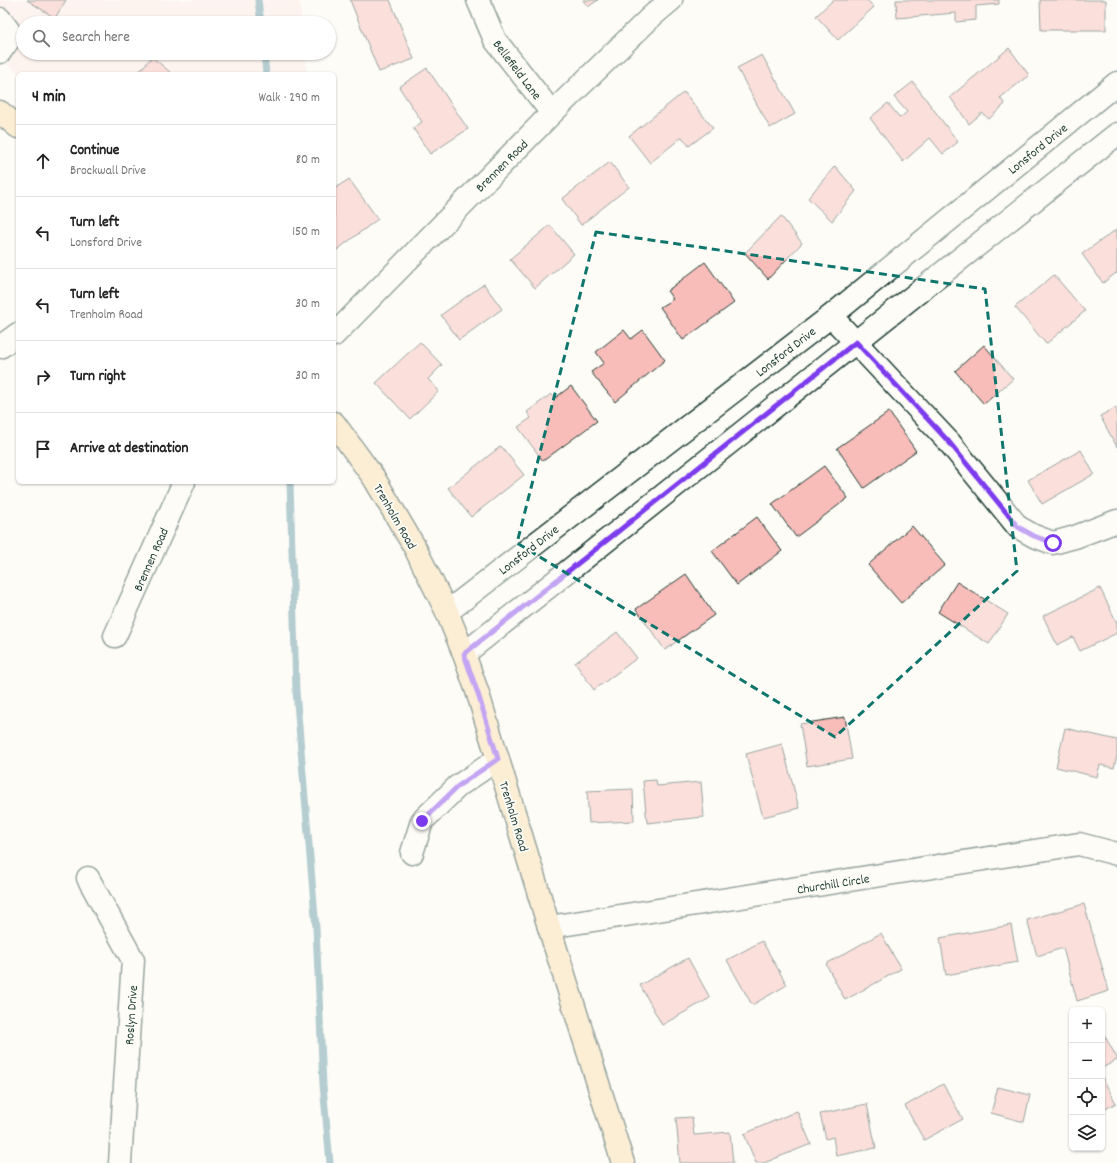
<!DOCTYPE html>
<html lang="en">
<head>
<meta charset="utf-8">
<style>
	body { margin:0; font-family:Dekko,sans-serif; background:#f2f2f2; color:#222 }
	.controls { position:absolute; right:12px; bottom:12px; display:grid; overflow:hidden; border-radius:6px; box-shadow:0 1px 3px #0004 }
	.controls button { width:36px; height:36px; display:grid; place-items:center; padding:0; border:0; border-bottom:1px solid #e0e0e0; background:#fff; color:#222; font:20px sans-serif }
	.stop { position:absolute; width:12px; height:12px; margin:-9px; border:3px solid #7c3aed; border-radius:50%; background:#fff }
	.stop.end { background:#7c3aed; border-color:#fff; box-shadow:0 1px 4px #0008 }
	.list { margin:0; padding:0; list-style:none }
	h2 { display:flex; justify-content:space-between; align-items:center; height:52px; margin:0; padding:0 16px; font-size:17px }
	h2 small { font-size:13px; font-weight:400; color:#767676 }
	.list li { display:grid; grid-template-columns:26px 1fr auto; gap:12px; align-items:center; box-sizing:border-box; height:72px; padding:0 16px; border-top:1px solid #e0e0e0 }
	.list b { display:block; font-size:15px; white-space:nowrap }
	.list p { margin:0; font-size:13px; white-space:nowrap; color:#767676 }
	.list em { font-size:13px; font-style:normal; color:#767676 }
	.icon { flex:none; width:22px; height:22px; fill:none; stroke:currentColor; stroke-width:2; stroke-linecap:round; stroke-linejoin:round }
	.map { position:relative; flex:none; width:1117px; height:1163px; overflow:hidden }
	.search { position:absolute; background:#fff; box-shadow:0 1px 3px #0004; left:16px; top:16px; width:320px; height:44px; display:flex; align-items:center; gap:10px; box-sizing:border-box; padding:0 14px; border-radius:22px; color:#767676; font-size:15px }
	.panel { position:absolute; background:#fff; box-shadow:0 1px 3px #0004; left:16px; top:72px; width:320px; height:412px; border-radius:6px }
	.map>svg:first-child { display:block }
	.built { fill:#fce9e4 }
	.lines { fill:none; stroke-linecap:round; stroke-linejoin:round }
	.stream { stroke:#5d96a0; stroke-width:7 }
	.building { fill:#f8bcb9; stroke:#1f3d34 }
	.minor-casing { stroke:#1f3d34; stroke-width:25 }
	.major-casing { stroke:#1f3d34; stroke-width:25 }
	.minor { stroke:#fdfcf7; stroke-width:22 }
	.major { stroke:#f9ddab; stroke-width:22 }
	.route { stroke:#7c3aed; stroke-width:5 }
	.marked { fill:none; stroke:#0f766e; stroke-width:3; stroke-dasharray:8 5; stroke-linejoin:round }
	.labels { text-anchor:middle; stroke-width:3.5; stroke-linejoin:round; paint-order:stroke }
	.street-label { font-size:13px; fill:#1f3d34; stroke:#fdfcf7 }
</style>
</head>
<body>
<div class="map">
<svg width="1117" height="1163" viewBox="0 0 1117 1163">
	<rect width="100%" height="100%" fill="#fdfcf7"/>
	<filter id="ink" filterUnits="userSpaceOnUse"><feTurbulence type="fractalNoise" baseFrequency=".025" numOctaves="2"/><feDisplacementMap in="SourceGraphic" scale="8" xChannelSelector="R" yChannelSelector="G"/><feConvolveMatrix kernelMatrix="1 2 1 2 8 2 1 2 1" color-interpolation-filters="sRGB"/></filter>
	<g filter="url(#ink)">
		<path class="built" d="M0,0H299L302,23H23V53H305L307,74H19L0,58Z"/>
		<g class="lines">
			<path class="stream" d="M258,0L261,23
				M264,53L266,74
				M290,482L296,691L316,928L323,1085L330,1163"/>
		</g>
		<path class="building" d="M27,0H66L55,18Z
			M350,0H390L414,59L379,72Z
			M583,0H598L588,7Z
			M833,0H867L874,7L838,40L816,16Z
			M896,0H999V4L976,6V20L956,22V13L897,18Z
			M1040,0H1106V30H1041Z
			M1009,48L1029,75L1000,98L1005,104L989,119L982,113L969,124L950,97Z
			M762,55L795,114L770,128L737,68Z
			M152,57L170,72L168,74H137Z
			M427,68L468,129L430,154L413,128L422,122L399,87Z
			M913,82L958,142L943,154L930,138L903,162L870,118L888,103L900,118L907,112L894,97Z
			M684,92L713,128L689,146L682,137L650,163L629,136Z
			M610,162L629,187L581,225L562,199Z
			M835,166L856,191L832,221L808,198Z
			M349,179L378,219L334,252V189Z
			M781,216L802,243L768,279L745,253Z
			M550,225L574,254L535,288L510,259Z
			M1117,229V274L1116,273L1103,283L1082,254Z
			M705,262L734,303L683,340L660,307L673,299L667,291Z
			M1054,275L1085,311L1046,344L1015,307Z
			M484,284L502,309L459,340L441,315Z
			M624,330L631,339L643,330L665,360L615,402L591,372L604,363L596,352Z
			M420,342L442,365L428,379L439,391L410,419L376,383Z
			M984,345L1013,379L984,404L955,371Z
			M571,386L597,421L543,461L518,427L531,418L527,412L551,394L555,398Z
			M1117,407V447L1100,416Z
			M889,412L916,451L864,488L837,448Z
			M501,446L524,475L471,517L448,488Z
			M1081,450L1094,474L1042,504L1028,480Z
			M824,466L848,498L796,537L772,504Z
			M757,517L782,551L737,585L712,551Z
			M912,526L945,565L901,603L868,565Z
			M686,574L714,615L665,650L636,609Z
			M957,582L1008,614L989,644L938,612Z
			M1100,588L1117,623V633L1080,651L1073,637L1057,645L1043,616Z
			M617,632L637,658L594,690L575,663Z
			M845,717L852,759L807,766L800,724Z
			M1065,728L1117,740V755L1114,768L1100,765L1097,777L1056,767Z
			M782,744L799,808L763,817L746,754Z
			M656,780L657,786L701,782L704,817L647,823L643,781Z
			M633,789L634,821L589,823L587,791Z
			M1084,904L1109,991L1077,1001L1063,948L1037,956L1027,920Z
			M1011,925L1018,962L946,975L940,938Z
			M881,933L901,969L845,1000L826,964Z
			M762,941L787,985L752,1005L727,960Z
			M688,958L710,998L662,1025L640,985Z
			M1102,1031L1117,1058V1060L1102,1068Z
			M1102,1077L1116,1103L1102,1111Z
			M943,1084L963,1119L924,1140L905,1106Z
			M998,1087L1030,1095L1024,1122L991,1113Z
			M867,1104L876,1148L836,1156L833,1137L826,1139L820,1114Z
			M797,1111L811,1144L764,1163H756L744,1134Z
			M692,1117L694,1135L730,1132L733,1163H680L676,1118Z"/>
		<g class="lines">
			<defs>
				<path id="minor" d="M478,0L495,40L552,113
					M0,19L9,31L10,38L0,52
					M831,316L949,442L1018,527L1034,536L1053,543L1075,537L1117,521
					M334,335L552,113L652,16L671,0
					M0,347L18,334
					M447,612L831,316L1117,83
					M115,636L184,482
					M464,654L1117,134
					M412,853L422,821L458,786L498,759
					M88,878L133,960L120,1163
					M549,927L1079,844L1117,854"/>
				<path id="major" d="M0,112L18,127
					M334,423L374,478L414,546L447,612L464,654L478,694L549,927L623,1163"/>
			</defs>
			<use href="#minor" class="minor-casing"/>
			<use href="#major" class="major-casing"/>
			<use href="#minor" class="minor"/>
			<use href="#major" class="major"/>
		</g>
	</g>
	<g class="lines" filter="url(#ink)">
		<path class="route" d="M422,821L458,786L498,759L478,694L464,654L856,342L949,442L1018,527L1034,536L1053,543"/>
	</g>
	<path d="M0 0H1117V1163H0ZM596,232L985,289L1017,571L835,737L517,543Z" fill="#fdfcf7" fill-opacity=".55" fill-rule="evenodd"/>
	<path class="marked" d="M596,232L985,289L1017,571L835,737L517,543Z"/>
	<g class="labels">
		<g class="street-label">
			<text transform="translate(518 69) rotate(53)" y="5">Bellefield Lane</text>
			<text transform="translate(1037 148) rotate(-39)" y="5">Lonsford Drive</text>
			<text transform="translate(501 165) rotate(-45)" y="5">Brennen Road</text>
			<text transform="translate(785 351) rotate(-38)" y="5">Lonsford Drive</text>
			<text transform="translate(396 516) rotate(60)" y="5">Trenholm Road</text>
			<text transform="translate(528 549) rotate(-38)" y="5">Lonsford Drive</text>
			<text transform="translate(150 559) rotate(-66)" y="5">Brennen Road</text>
			<text transform="translate(515 816) rotate(73)" y="5">Trenholm Road</text>
			<text transform="translate(833 883) rotate(-9)" y="5">Churchill Circle</text>
			<text transform="translate(130 1015) rotate(-86)" y="5">Roslyn Drive</text>
		</g>
	</g>
</svg>
<div class="controls">
<button>+</button>
<button>−</button>
<button><svg class="icon" aria-label="locate" viewBox="0 0 24 24"><circle cx="12" cy="12" r="6"/><path d="M12 2v4M12 18v4M2 12h4M18 12h4"/></svg></button>
<button><svg class="icon" aria-label="layers" viewBox="0 0 24 24"><path d="M12 4l9 5-9 5-9-5zM3 14l9 5 9-5"/></svg></button>
</div>
<div class="stop" style="left:1053px;top:543px"></div>
<div class="stop end" style="left:422px;top:821px"></div>
<div class="search"><svg class="icon" aria-label="search" viewBox="0 0 24 24"><circle cx="10" cy="10" r="6"/><path d="M15 15l6 6"/></svg>Search here</div>
<section class="panel">
<h2>4 min<small>Walk · 290 m</small></h2>
<ul class="list">
<li><svg class="icon" aria-label="ahead" viewBox="0 0 24 24"><path d="M12 20V5M6 11l6-6 6 6"/></svg><div><b>Continue</b><p>Brockwall Drive</p></div><em>80 m</em></li>
<li><svg class="icon" aria-label="left" viewBox="0 0 24 24"><path d="M17 20v-9H6M10 6l-5 5 5 5"/></svg><div><b>Turn left</b><p>Lonsford Drive</p></div><em>150 m</em></li>
<li><svg class="icon" aria-label="left" viewBox="0 0 24 24"><path d="M17 20v-9H6M10 6l-5 5 5 5"/></svg><div><b>Turn left</b><p>Trenholm Road</p></div><em>30 m</em></li>
<li><svg class="icon" aria-label="right" viewBox="0 0 24 24"><path d="M7 20v-9h11M14 6l5 5-5 5"/></svg><div><b>Turn right</b></div><em>30 m</em></li>
<li><svg class="icon" aria-label="arrive" viewBox="0 0 24 24"><path d="M6 21V4h12l-3 4 3 4H6"/></svg><div><b>Arrive at destination</b></div></li>
</ul>
</section>
</div>
</body>
</html>
